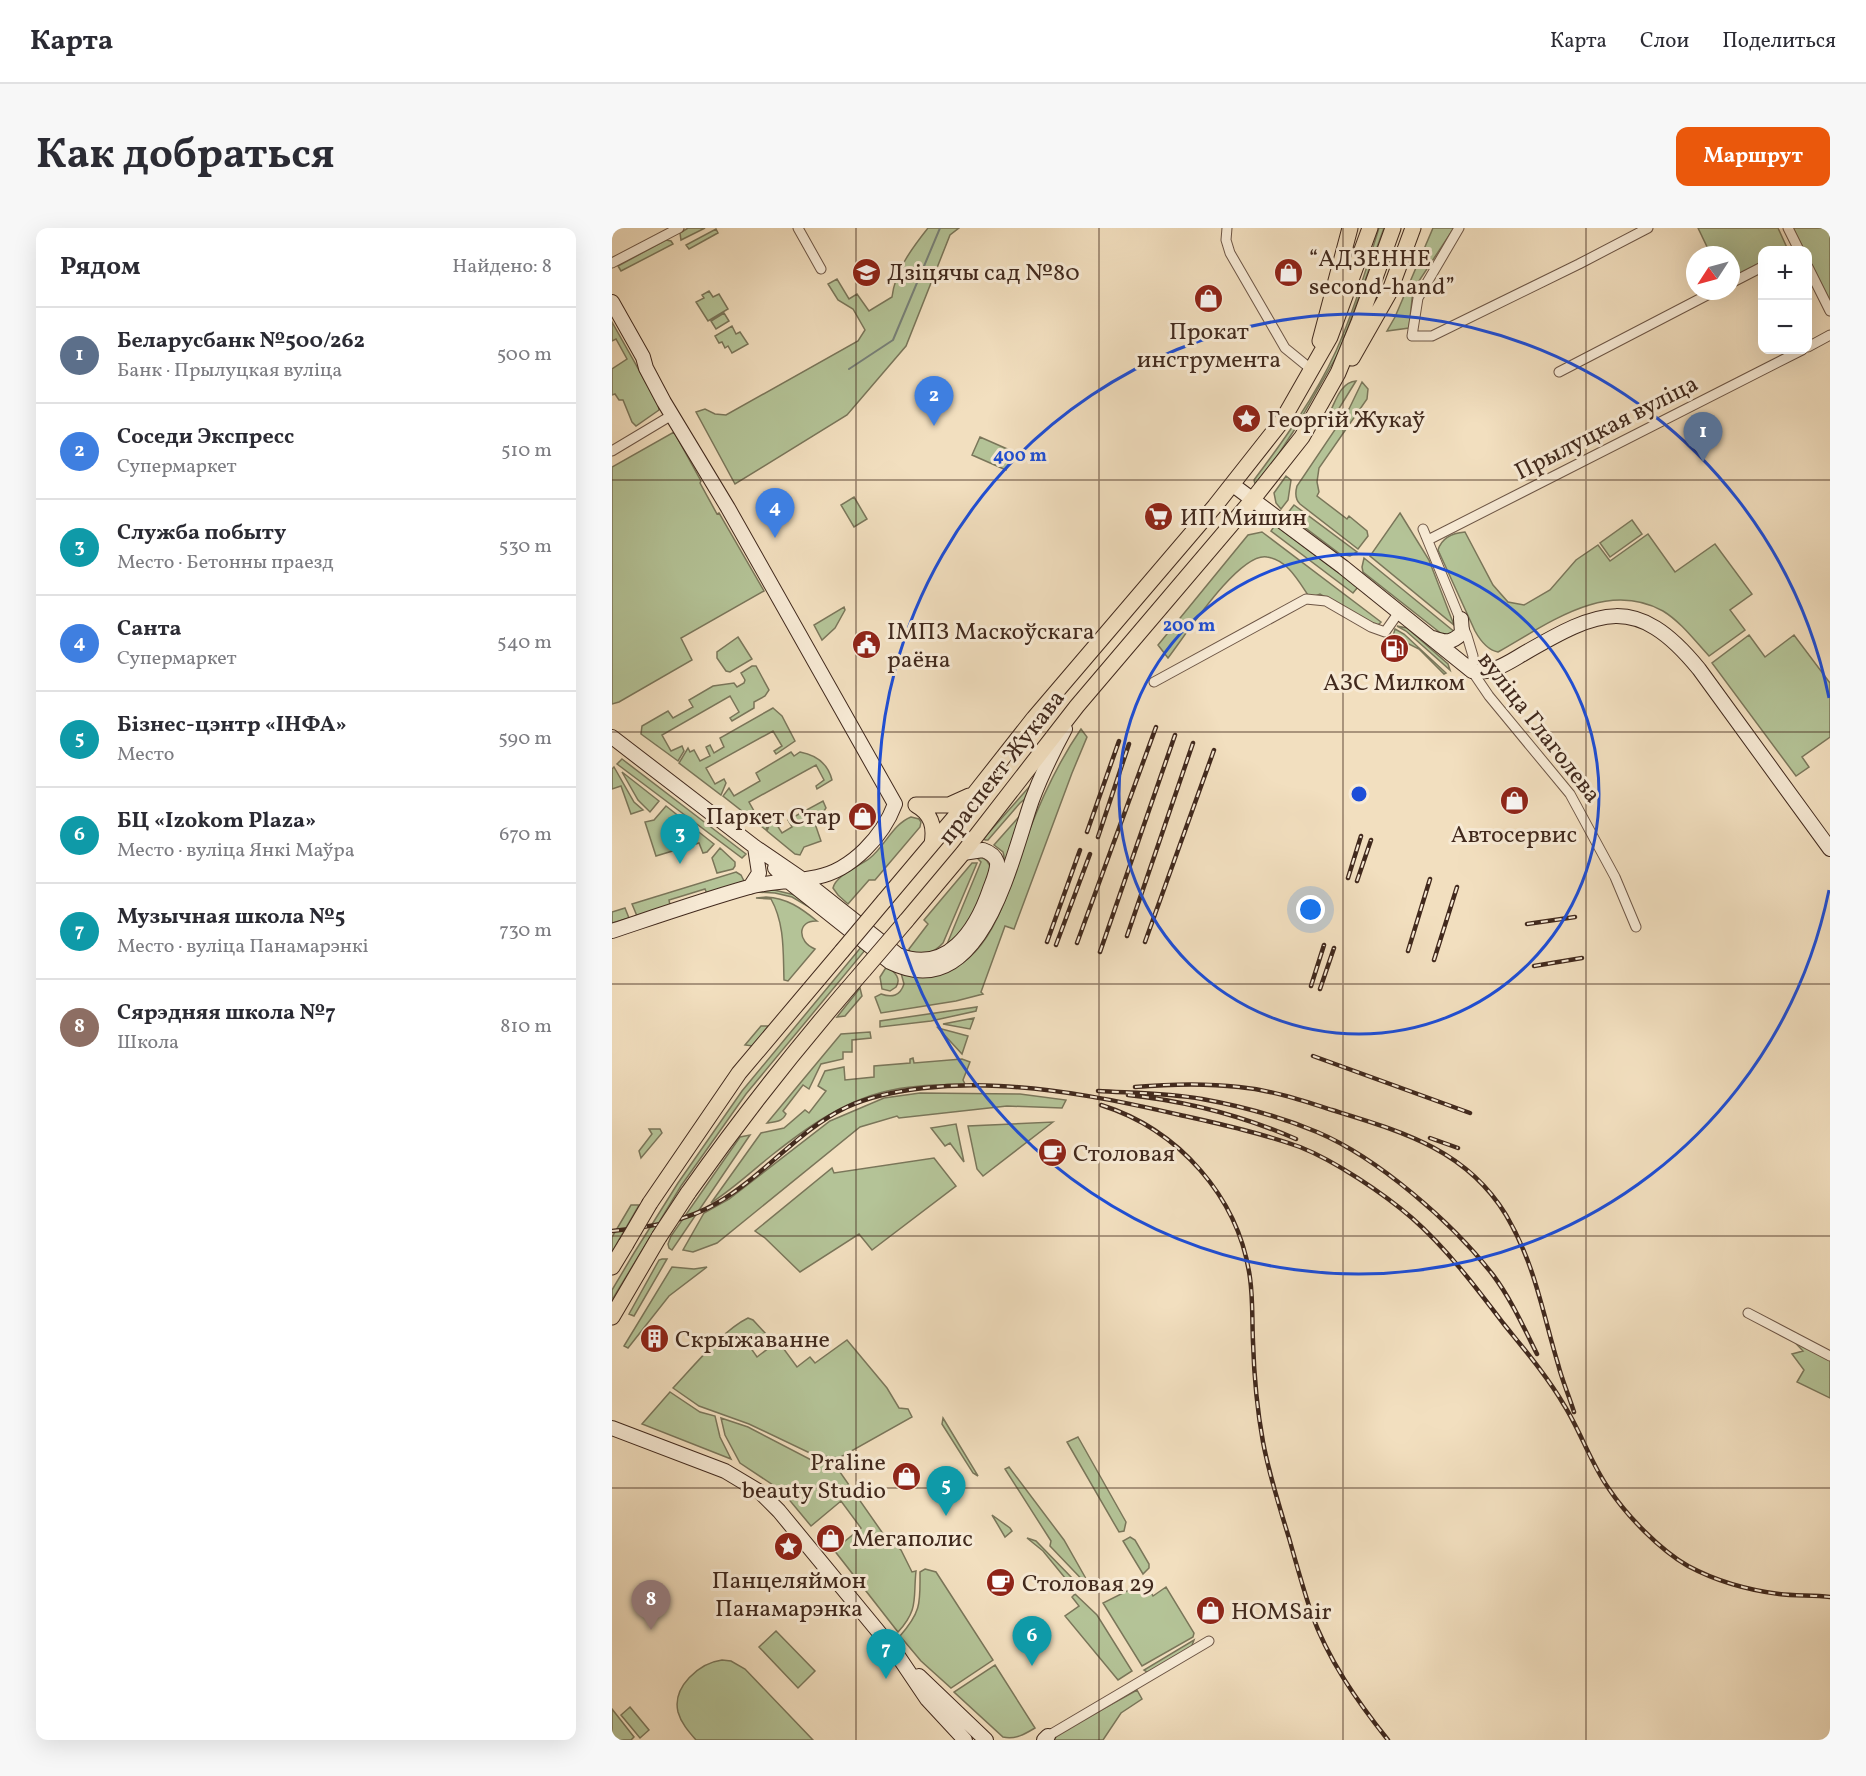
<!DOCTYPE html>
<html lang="ru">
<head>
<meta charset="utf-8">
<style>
	body { margin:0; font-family:Vollkorn,serif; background:#f7f7f7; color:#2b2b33 }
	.controls { position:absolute; right:18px; top:18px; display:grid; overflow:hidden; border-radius:12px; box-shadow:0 6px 24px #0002 }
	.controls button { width:54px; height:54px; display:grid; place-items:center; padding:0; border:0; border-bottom:2px solid #e1e1e2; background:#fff; color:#2b2b33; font:30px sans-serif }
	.compass { position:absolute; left:1074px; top:18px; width:54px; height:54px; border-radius:50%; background:#fff; box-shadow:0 6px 24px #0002; rotate:234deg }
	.you { position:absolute; left:699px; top:682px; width:21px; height:21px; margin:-15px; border:4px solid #fff; border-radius:50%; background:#1a73e8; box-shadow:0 0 0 9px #1a73e833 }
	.badge { display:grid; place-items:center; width:39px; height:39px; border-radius:50%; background:#ea580c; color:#fff; font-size:20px; font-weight:700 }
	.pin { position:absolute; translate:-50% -50px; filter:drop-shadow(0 2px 3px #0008) }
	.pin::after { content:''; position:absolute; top:32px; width:21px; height:18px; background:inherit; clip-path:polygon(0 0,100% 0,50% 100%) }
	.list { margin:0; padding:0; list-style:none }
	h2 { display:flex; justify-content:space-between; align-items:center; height:78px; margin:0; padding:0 24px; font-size:26px }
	h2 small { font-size:20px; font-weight:400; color:#7c7c81 }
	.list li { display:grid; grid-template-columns:39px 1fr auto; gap:18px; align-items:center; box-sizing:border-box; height:96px; padding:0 24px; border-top:2px solid #e1e1e2 }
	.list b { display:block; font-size:22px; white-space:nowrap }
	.list p { margin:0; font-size:20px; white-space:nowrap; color:#7c7c81 }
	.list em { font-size:20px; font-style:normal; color:#7c7c81 }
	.map { position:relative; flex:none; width:1218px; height:1512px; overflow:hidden; border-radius:12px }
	header { display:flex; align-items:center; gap:36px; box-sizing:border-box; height:84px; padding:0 30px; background:#fff; border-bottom:2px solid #e1e1e2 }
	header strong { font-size:28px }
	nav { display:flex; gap:33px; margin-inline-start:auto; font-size:21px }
	.intro { display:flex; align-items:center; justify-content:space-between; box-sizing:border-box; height:144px; padding:0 36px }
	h1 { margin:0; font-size:42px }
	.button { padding:15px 27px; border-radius:12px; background:#ea580c; color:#fff; font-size:21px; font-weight:700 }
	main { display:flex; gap:36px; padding:0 36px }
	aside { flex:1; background:#fff; border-radius:12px; box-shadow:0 6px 24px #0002 }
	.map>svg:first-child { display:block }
	.green { fill:#b4c397; stroke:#7a765a; stroke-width:1.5 }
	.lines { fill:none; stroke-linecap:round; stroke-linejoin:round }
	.stream { stroke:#788179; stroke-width:2 }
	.street-casing { stroke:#6d5646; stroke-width:11 }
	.secondary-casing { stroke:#41291d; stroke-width:16 }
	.primary-casing { stroke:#41291d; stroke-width:17 }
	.street { stroke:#f7ead5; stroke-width:9 }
	.secondary { stroke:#f7ead5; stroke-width:14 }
	.primary { stroke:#f2dfbf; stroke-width:15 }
	.rail-casing { stroke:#41291d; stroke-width:4.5 }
	.rail { stroke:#f7ead5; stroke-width:2; stroke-dasharray:7; stroke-linecap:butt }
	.primary-bridge-casing { stroke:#41291d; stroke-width:17; stroke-linecap:butt }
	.primary-bridge { stroke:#f2dfbf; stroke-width:15 }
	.grid { fill:none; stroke:#41291d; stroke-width:1.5; stroke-opacity:0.55 }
	.ring { fill:none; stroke:#1d4ed8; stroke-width:3 }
	.labels { text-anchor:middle; stroke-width:6; stroke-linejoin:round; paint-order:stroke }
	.poi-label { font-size:24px; fill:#41291d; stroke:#f7ead5; text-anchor:start }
	.street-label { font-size:24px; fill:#41291d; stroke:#f7ead5 }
	.centre { fill:#1d4ed8; stroke:#f7ead5; stroke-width:3 }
	.ring-label { font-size:18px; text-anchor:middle; font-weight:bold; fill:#1d4ed8; stroke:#f7ead5; stroke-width:6; stroke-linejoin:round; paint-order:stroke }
</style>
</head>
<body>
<header>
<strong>Карта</strong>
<nav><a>Карта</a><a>Слои</a><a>Поделиться</a></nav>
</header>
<div class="intro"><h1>Как добраться</h1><a class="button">Маршрут</a></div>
<main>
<aside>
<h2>Рядом<small>Найдено: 8</small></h2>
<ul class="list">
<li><span class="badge" style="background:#5c6f8a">1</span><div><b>Беларусбанк №500/262</b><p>Банк · Прылуцкая вуліца</p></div><em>500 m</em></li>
<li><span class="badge" style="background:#3f7fe0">2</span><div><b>Соседи Экспресс</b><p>Супермаркет</p></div><em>510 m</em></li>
<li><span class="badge" style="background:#0f9aa8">3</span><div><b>Служба побыту</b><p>Место · Бетонны праезд</p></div><em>530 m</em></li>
<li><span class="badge" style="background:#3f7fe0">4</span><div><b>Санта</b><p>Супермаркет</p></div><em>540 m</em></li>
<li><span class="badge" style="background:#0f9aa8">5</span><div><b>Бізнес-цэнтр «ІНФА»</b><p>Место</p></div><em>590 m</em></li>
<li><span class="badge" style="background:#0f9aa8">6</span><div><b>БЦ «Izokom Plaza»</b><p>Место · вуліца Янкі Маўра</p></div><em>670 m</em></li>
<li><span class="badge" style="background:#0f9aa8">7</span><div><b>Музычная школа №5</b><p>Место · вуліца Панамарэнкі</p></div><em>730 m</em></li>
<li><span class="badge" style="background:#8d6e63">8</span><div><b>Сярэдняя школа №7</b><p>Школа</p></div><em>810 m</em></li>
</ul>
</aside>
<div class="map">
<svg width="1218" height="1512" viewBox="0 0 1218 1512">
	<rect width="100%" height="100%" fill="#f2dfbf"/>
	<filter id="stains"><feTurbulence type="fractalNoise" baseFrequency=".00333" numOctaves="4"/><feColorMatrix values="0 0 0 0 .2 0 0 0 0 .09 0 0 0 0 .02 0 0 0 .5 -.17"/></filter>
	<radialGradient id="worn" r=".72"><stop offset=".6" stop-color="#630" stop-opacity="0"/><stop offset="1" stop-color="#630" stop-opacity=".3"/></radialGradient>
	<path class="green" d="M76,0H93L69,12L68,5Z
		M316,0H347L338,7L294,118L235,187L123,256L84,184L93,181L103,186L114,187L246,113L253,102L241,81L226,72L216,56L225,51L237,71L245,66L257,83L280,69C283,43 300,20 316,0Z
		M767,0H772L727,124L683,201L664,230L643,256L642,252C672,212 703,169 724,123C742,83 754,41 767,0Z
		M821,0H842L801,62L797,100L775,103L783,89Z
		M1086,0H1166L1176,22H1150V35L1119,51V27H1099Z
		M1180,0H1218V75L1196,31V22H1191Z
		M104,1L106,5L104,6L77,21L74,17Z
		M54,12L59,13L61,16L9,43L6,38Z
		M97,63L101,69L107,66L116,81L96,93L84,74L92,70L90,67Z
		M112,85L117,93L104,101L99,93Z
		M0,94L46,176L47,182L24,198L20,194L11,172H7L3,166L0,167V141L15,131L4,111L0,113Z
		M120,98L124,106L128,104L136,116L120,125L116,118L113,120L110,114L107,115L103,108Z
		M744,153L723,187L718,184C724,172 729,154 744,153Z
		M750,154L756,161L755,171L707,240L705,254L707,264L705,268L735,291L737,288L755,303L756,308L746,321L688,276C683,271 683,265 685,258L737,181Z
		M62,204L89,253L88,255L105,286L107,285L152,363L69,410L80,432L7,474L0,476V239Z
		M368,209L402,224L394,242L360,227Z
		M674,248L679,252L676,272L669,281L664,275L662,265Z
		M242,269L255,291L242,299L229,277Z
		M682,277L745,324L738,328L728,326L675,286Z
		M788,285L817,332L842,397L758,328Z
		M1020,292L1030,306L998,329L988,315Z
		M663,297L746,359L741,365L659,303Z
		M650,304L769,394L765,398L708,366L698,370C687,354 676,332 655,329C627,324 573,408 556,430L546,417L636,307Z
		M853,304L881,357L896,374L912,377L938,362L964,332L986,317L998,333L1036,306L1063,344L1103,316L1140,366L1118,382L1133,402L1097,428C1083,413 1069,394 1051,383C993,351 936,396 886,424C875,422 868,412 863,403L826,322C830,309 841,305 853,304Z
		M752,330L844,405L841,408L831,407L826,403L751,344L750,339Z
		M232,379L233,382L223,400L210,412L202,397Z
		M785,398L795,400L836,436L838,442L794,403Z
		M783,401L792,406L834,445L832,446L807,421L781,408Z
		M1137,407L1153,429L1182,407L1218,455V509L1190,529L1197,539L1184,548L1100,435Z
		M126,409L140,431L118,444L114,443L105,430V424Z
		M140,438H144L157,462L153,468L142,474V480L120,493L118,490L127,484L118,468L50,507L59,523L70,518L72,523L66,533L29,506L30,498L56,483L61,490L81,479L77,472L101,458L122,455L125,459L132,455L133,452L129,445Z
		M161,480L170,488L183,513L164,526L162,523L170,518L161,503L94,540L103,556L112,551L114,555L109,567L67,535L76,520L78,524L82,522L88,533L98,528L94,519L98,517L102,525L112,519L108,510Z
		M469,501L475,509L460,545L402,701L393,698L369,764L371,766L344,773L269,785L263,769L269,766C280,770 288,768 292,756L289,745C378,764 394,664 417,603C431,567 447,533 469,501Z
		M179,524L182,528L188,524C204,527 216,536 220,552L205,561L204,558L212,552L204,537L137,574L146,590L157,584L159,587L154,602L111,568L117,560L122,568L148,553L144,545Z
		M10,531L134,626L130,630L5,536Z
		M2,539L22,574L31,582L19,586L9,558L0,561V541Z
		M10,544L47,573L38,584L26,572Z
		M425,550L419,566L408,575L376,612H373L372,610Z
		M211,573L214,580L210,586L201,590L209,613L192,619L188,627L183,626L155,603L160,589L170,605L180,599L176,592Z
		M54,578L102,616L95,624L91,625L87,615L44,628L33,594L42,592Z
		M413,582C396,632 361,773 283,732L284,729C334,757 367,697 382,659C387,648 395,635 391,624L382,617Z
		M299,589L307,591L309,594L308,599L263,652H257L236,676L226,667L221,660C224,647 248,638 258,630C273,618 281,596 299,589Z
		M108,620L123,634V638L121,641L105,645L100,630Z
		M368,628L375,633L380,641L362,690L333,721L369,634L366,631Z
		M360,635H365L331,715C321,726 312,727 298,725L297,721L316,696L312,692Z
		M124,644L129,647L132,653L95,666L93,661L57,672L58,677L25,688L20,676Z
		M162,662L183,667L204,683L180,669L163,665L144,664Z
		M154,669C175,670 189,680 205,693C185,692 185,714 203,721L176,753L172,752C171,725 173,696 159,671L144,670Z
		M13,680L17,690L0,695V684Z
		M250,718L254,721L134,866L69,958L0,1072V1062L22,1025L66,955L130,863Z
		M275,738C282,744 290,750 284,759L278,763L270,761L268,749Z
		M248,760L250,768L233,788L225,789Z
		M365,779L364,783L319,793L268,799V793Z
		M362,790L358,801L331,796Z
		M149,798H157L141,818L133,817Z
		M326,800L356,808L350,826Z
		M258,804L259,810L240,812V824H231V831L209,836L197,861L191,857L171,883L174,886C170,894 163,894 155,895L229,806Z
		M301,830L302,835L350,831L358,834L351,852L353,856C326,857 297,857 271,864C230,874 193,901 160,927C140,943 121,961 99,975L149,905L172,900L193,882L197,885L214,863L206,858L213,843L232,839L233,852L262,849V838L298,835V831Z
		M308,865L408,866L454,872L450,880L395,878L287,890L285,888L248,899L105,1015L81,1024L71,1022L92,985L117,971L218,893L272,870Z
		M441,894L371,948L365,941L356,898Z
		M344,896L352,934L338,915L333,918L319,900Z
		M37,901H48L50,905L29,930L27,923L40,906Z
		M138,907L60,1022L57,1020L56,1016L59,1008L128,909Z
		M322,930L344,958L260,1022L247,1006L188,1044L153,1010L143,1003L220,940L222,945Z
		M19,977H27L0,1024V1009Z
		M50,1031H55L22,1088L17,1086L47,1032Z
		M60,1039L82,1041L95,1039L57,1068L16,1120L12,1118Z
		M136,1090L141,1092L154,1106L138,1119L145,1129L166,1113L185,1139L198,1129L203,1135L235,1112L275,1160L287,1180L296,1181L300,1189L227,1230L202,1227L137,1196L87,1178L61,1160C81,1139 111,1102 136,1090Z
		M1176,1107L1218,1131V1170L1185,1154L1192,1142L1180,1126L1191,1123Z
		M58,1164L88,1184L103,1188L108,1209L119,1231L30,1196Z
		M109,1190L136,1199L205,1235L221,1234L274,1310L289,1322L300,1344L304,1343C301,1371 307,1381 286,1404L222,1322L249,1300L229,1273L199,1298L170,1263L128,1235L113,1207Z
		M331,1190L366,1248L361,1245L330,1196Z
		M466,1209L514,1294L512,1303L507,1304L455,1214Z
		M397,1239L452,1312L481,1363L438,1318L439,1313L393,1241Z
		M380,1287L398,1300L400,1303L393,1309Z
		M518,1309L523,1312L537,1336V1340L531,1346L511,1313Z
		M415,1310L424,1313L461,1351L460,1355L458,1356L431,1323Z
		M313,1341L324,1344L381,1432L339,1460L309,1433L288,1408C310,1383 308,1374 308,1344Z
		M531,1355H538L536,1359L541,1368L554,1359L582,1405L581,1409L530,1438L491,1375Z
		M463,1366L485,1387L520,1443L506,1452L453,1388L467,1378L460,1369Z
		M164,1403L203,1443L186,1460L147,1419Z
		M582,1412L578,1423L538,1446L532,1442Z
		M110,1432L119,1433L133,1441L201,1512H84C77,1504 69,1495 66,1484C60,1459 87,1435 110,1432Z
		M383,1437L423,1500C413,1506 403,1512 391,1509L342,1464Z
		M525,1462L530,1471L509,1485L491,1512H442L446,1506Z
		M18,1479L37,1502L28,1510L9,1487Z
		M0,1481L22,1509L19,1512H0Z"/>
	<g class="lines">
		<path class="stream" d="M237,141L281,112L328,0"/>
		<defs>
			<path id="street" d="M186,0L209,41
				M615,0L614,12L618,25L673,120L700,142
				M847,0L806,70L800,108H820L967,36L1036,0
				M1176,0L1187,22
				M0,35L67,0
				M1196,39L1218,83
				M1119,55L1150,39
				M1196,119L1218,107
				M947,144L1103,63
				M0,223L60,187
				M811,301L855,408L861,428L860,443L877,468L958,566L1003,649L1024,699
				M816,312L1190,122
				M542,454L694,371L714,373L759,399L773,404L787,384
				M1136,1085L1218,1128
				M431,1511L597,1413"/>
			<path id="secondary" d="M0,74L31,129L34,140L52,174L116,280L283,576
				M621,257L731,339L860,443C880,446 894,436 911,426C987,382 1024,364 1087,441L1218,621
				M821,410C834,415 840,415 850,405L849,391
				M0,509L143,619L190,651L286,727C335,747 364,702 378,661C381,653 386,642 385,634C383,628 377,624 371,622L351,625
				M163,640L176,653L278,734C370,779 399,631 420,572C429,548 440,525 453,501
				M138,659L147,645L143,619
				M0,703C45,688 91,672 137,659C159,653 182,654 205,649C240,642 271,608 283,576
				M0,1200L113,1243L148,1264L167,1283L284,1425L315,1471L353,1512
				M307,1448L374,1512
				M432,1512L436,1508"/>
			<path id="primary" d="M708,113L738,0
				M740,130L777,65L801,0
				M304,577H337L357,568
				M304,577C320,586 323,599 320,616
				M272,673L363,565L422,490L603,278L670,193L718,109L758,0
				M294,693L351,625L465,478L641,271L690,209L726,145L747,94L781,0
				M76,965C131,887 190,813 252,742
				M38,975L127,845L230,723
				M0,1039L14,1016
				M0,1089L47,1009"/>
		</defs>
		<use href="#street" class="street-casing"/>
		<use href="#secondary" class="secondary-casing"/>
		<use href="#primary" class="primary-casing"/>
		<use href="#street" class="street"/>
		<use href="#secondary" class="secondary"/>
		<use href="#primary" class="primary"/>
		<defs>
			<path id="rail" d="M475,604L507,513
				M486,609L517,516
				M736,650L749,608
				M745,653L759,612
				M915,696L963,689
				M515,708L581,515
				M435,714L468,622
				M533,714L602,522
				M465,715L544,499
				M444,717L478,626
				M796,723L818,651
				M488,724L563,507
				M822,732L845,659
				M922,738L970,730
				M699,758L712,717
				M708,761L722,720
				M701,828L858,885
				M523,859C558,856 592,855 627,859C659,862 689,872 720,882C788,903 854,921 894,987C923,1036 930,1083 946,1136C950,1152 957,1168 962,1184
				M486,863C520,865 556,865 590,871C629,878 669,889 705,904C766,930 840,994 881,1047C899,1071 912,1100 925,1126
				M516,867C574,873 631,888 684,911
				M489,877C566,901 627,969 638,1050C641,1071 640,1093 641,1114C642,1147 645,1181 651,1214C657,1246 667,1278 677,1310C684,1335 691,1360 699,1384C716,1432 745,1473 776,1512
				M818,910L846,920
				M0,1003C37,999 73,994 105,975C152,948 186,902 235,879C276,860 342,855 387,858C448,861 508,873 568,887C608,896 649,905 688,919C723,933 771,965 800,990C834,1020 863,1058 891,1095C912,1121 935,1148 952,1177C969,1204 979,1236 997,1261C1015,1288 1048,1322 1076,1338C1104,1353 1136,1362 1167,1366C1183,1368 1201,1367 1218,1369"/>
		</defs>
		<use href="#rail" class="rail-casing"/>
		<use href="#rail" class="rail"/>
		<defs>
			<path id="primary-bridge" d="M230,723L272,673
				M252,742L294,693
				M47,1009L76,965
				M14,1016L38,975"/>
		</defs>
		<use href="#primary-bridge" class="primary-bridge-casing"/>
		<use href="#primary-bridge" class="primary-bridge"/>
	</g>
	<path class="grid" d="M244,0V1512M487,0V1512M731,0V1512M974,0V1512M0,252H1218M0,504H1218M0,756H1218M0,1008H1218M0,1260H1218"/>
	<g class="ring">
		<circle cx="747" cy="566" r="240"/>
		<path d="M1217 662A480 480 0 1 1 1217 470"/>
	</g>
	<defs>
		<symbol id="school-disc" viewBox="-11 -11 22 22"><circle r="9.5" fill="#8f2418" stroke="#f7ead5"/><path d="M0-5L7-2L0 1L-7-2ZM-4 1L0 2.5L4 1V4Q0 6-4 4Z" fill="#fff"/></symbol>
		<symbol id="shop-disc" viewBox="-11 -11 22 22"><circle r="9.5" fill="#8f2418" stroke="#f7ead5"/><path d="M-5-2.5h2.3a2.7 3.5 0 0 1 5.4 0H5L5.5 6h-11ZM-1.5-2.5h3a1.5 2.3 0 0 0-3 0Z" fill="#fff"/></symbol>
		<symbol id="sight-disc" viewBox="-11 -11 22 22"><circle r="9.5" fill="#8f2418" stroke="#f7ead5"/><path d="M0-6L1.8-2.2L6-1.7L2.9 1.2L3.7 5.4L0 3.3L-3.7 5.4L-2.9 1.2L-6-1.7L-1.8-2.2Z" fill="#fff"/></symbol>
		<symbol id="supermarket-disc" viewBox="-11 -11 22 22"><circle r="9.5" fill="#8f2418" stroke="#f7ead5"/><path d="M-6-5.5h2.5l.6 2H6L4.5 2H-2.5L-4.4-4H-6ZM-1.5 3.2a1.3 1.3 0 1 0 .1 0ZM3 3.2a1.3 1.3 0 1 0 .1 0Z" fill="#fff"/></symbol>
		<symbol id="civic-disc" viewBox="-11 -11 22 22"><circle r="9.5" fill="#8f2418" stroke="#f7ead5"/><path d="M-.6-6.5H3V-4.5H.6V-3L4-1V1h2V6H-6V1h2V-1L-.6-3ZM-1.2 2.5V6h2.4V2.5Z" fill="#fff"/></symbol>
		<symbol id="fuel-disc" viewBox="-11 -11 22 22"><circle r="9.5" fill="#8f2418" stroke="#f7ead5"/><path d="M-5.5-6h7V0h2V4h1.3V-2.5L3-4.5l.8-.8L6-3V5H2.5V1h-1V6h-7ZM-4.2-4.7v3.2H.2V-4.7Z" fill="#fff"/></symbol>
		<symbol id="cafe-disc" viewBox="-11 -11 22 22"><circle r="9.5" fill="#8f2418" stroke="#f7ead5"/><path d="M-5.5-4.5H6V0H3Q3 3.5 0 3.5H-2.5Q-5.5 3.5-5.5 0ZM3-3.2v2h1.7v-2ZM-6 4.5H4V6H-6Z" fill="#fff"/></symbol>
		<symbol id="building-disc" viewBox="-11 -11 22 22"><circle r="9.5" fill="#8f2418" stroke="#f7ead5"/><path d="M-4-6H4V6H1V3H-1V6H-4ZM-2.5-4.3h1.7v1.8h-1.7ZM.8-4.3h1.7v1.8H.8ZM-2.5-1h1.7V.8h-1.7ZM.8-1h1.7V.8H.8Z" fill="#fff"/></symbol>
	</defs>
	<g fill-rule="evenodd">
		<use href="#school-disc" x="238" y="28" width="33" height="33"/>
		<use href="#shop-disc" x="660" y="28" width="33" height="33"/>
		<use href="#shop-disc" x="580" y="54" width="33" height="33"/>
		<use href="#sight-disc" x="618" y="174" width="33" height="33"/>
		<use href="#supermarket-disc" x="530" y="272" width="33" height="33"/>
		<use href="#civic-disc" x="238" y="400" width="33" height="33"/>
		<use href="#fuel-disc" x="766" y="404" width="33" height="33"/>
		<use href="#shop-disc" x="886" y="556" width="33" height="33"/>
		<use href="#shop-disc" x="234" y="572" width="33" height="33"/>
		<use href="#cafe-disc" x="424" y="908" width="33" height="33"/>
		<use href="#building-disc" x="26" y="1094" width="33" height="33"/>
		<use href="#shop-disc" x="278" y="1232" width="33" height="33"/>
		<use href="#shop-disc" x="202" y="1294" width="33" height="33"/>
		<use href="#sight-disc" x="160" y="1302" width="33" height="33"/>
		<use href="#cafe-disc" x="372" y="1338" width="33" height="33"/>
		<use href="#shop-disc" x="582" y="1366" width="33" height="33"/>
	</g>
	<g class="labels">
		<g class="poi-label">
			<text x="697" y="38">“АДЗЕННЕ<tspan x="697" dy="28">second-hand”</tspan></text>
			<text x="275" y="52">Дзіцячы сад №80</text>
			<text x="597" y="111" text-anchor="middle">Прокат<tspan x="597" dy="28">инструмента</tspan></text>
			<text x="655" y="199">Георгій Жукаў</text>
			<text x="568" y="297">ИП Мишин</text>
			<text x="275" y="411">ІМПЗ Маскоўскага<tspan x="275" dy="28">раёна</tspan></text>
			<text x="782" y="462" text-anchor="middle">АЗС Милком</text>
			<text x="229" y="596" text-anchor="end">Паркет Стар</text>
			<text x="902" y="614" text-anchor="middle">Автосервис</text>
			<text x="461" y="933">Столовая</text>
			<text x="63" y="1119">Скрыжаванне</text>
			<text x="274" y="1242" text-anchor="end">Praline<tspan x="274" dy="28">beauty Studio</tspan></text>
			<text x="240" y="1318">Мегаполис</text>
			<text x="177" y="1360" text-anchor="middle">Панцеляймон<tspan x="177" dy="28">Панамарэнка</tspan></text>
			<text x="410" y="1363">Столовая 29</text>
			<text x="619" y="1391">HOMSair</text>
		</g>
		<g class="street-label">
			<text transform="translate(994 199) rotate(-27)" y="8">Прылуцкая вуліца</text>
			<text transform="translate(928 499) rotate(52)" y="8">вуліца Глаголева</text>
			<text transform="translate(389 539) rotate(-52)" y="8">праспект Жукава</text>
		</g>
	</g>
	<circle cx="747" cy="566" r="9" class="centre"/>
	<g class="ring-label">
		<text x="408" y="233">400 m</text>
		<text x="577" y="403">200 m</text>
	</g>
	<rect width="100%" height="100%" filter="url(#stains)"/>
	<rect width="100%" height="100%" fill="url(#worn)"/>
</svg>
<div class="controls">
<button>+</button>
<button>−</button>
</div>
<svg class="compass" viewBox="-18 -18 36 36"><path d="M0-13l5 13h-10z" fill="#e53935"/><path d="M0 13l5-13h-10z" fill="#7c7c81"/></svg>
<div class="you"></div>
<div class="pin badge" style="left:1091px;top:234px;background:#5c6f8a">1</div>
<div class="pin badge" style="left:322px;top:198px;background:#3f7fe0">2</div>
<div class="pin badge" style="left:68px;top:636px;background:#0f9aa8">3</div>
<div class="pin badge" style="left:163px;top:310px;background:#3f7fe0">4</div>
<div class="pin badge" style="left:334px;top:1288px;background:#0f9aa8">5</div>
<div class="pin badge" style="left:420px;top:1438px;background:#0f9aa8">6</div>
<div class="pin badge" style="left:274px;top:1451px;background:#0f9aa8">7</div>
<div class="pin badge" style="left:39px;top:1402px;background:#8d6e63">8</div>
</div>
</main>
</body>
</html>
